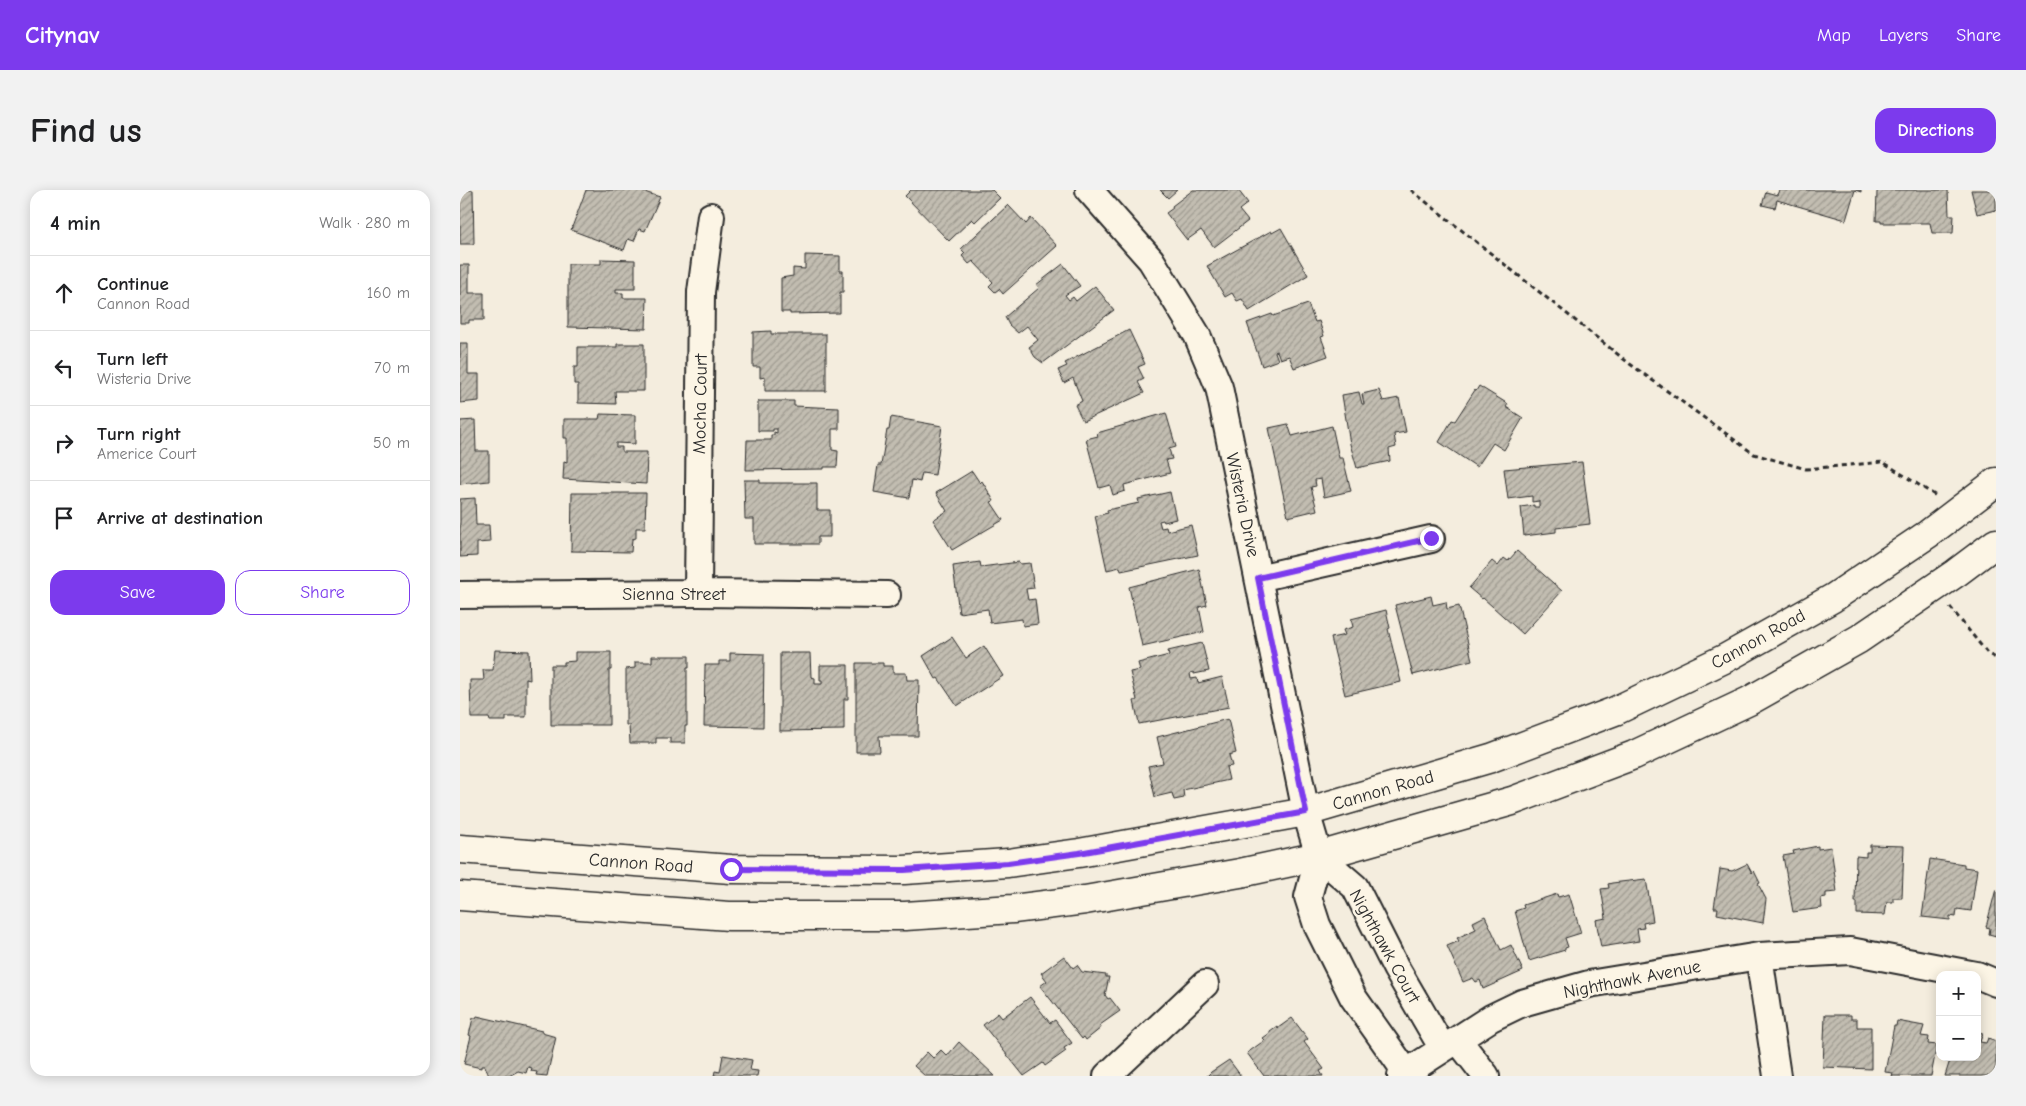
<!DOCTYPE html>
<html lang="en">
<head>
<meta charset="utf-8">
<style>
	body { margin:0; font-family:"Comic Neue",sans-serif; background:#f2f2f2; color:#202124 }
	.controls { position:absolute; right:15px; bottom:15px; display:grid; overflow:hidden; border-radius:10px; box-shadow:0 2px 12px #0003 }
	.controls button { width:45px; height:45px; display:grid; place-items:center; padding:0; border:0; border-bottom:1px solid #e0e0e0; background:#fff; color:#202124; font:25px sans-serif }
	.stop { position:absolute; width:15px; height:15px; margin:-11px; border:4px solid #7c3aed; border-radius:50%; background:#fff }
	.stop.end { background:#7c3aed; border-color:#fff; box-shadow:0 1px 5px #0008 }
	.list { margin:0; padding:0; list-style:none }
	h2 { display:flex; justify-content:space-between; align-items:center; height:65px; margin:0; padding:0 20px; font-size:21px }
	h2 small { font-size:16px; font-weight:400; color:#757577 }
	.list li { display:grid; grid-template-columns:32px 1fr auto; gap:15px; align-items:center; box-sizing:border-box; height:75px; padding:0 20px; border-top:1px solid #e0e0e0 }
	.list b { display:block; font-size:19px; white-space:nowrap }
	.list p { margin:0; font-size:16px; white-space:nowrap; color:#757577 }
	.list em { font-size:16px; font-style:normal; color:#757577 }
	.actions { display:flex; gap:10px; padding:15px 20px }
	.actions a { flex:1; padding:11px 0; border:1px solid #7c3aed; border-radius:15px; text-align:center; font-size:18px; color:#7c3aed }
	.actions .main { background:#7c3aed; color:#fff }
	.icon { flex:none; width:28px; height:28px; fill:none; stroke:currentColor; stroke-width:2; stroke-linecap:round; stroke-linejoin:round }
	.map { position:relative; flex:none; width:1536px; height:886px; overflow:hidden; border-radius:15px }
	header { display:flex; align-items:center; gap:30px; box-sizing:border-box; height:70px; padding:0 25px; background:#7c3aed; color:#fff }
	header strong { font-size:24px }
	nav { display:flex; gap:28px; margin-inline-start:auto; font-size:18px }
	.intro { display:flex; align-items:center; justify-content:space-between; box-sizing:border-box; height:120px; padding:0 30px }
	h1 { margin:0; font-size:35px }
	.button { padding:12px 22px; border-radius:15px; background:#7c3aed; color:#fff; font-size:18px; font-weight:700 }
	main { display:flex; gap:30px; padding:0 30px }
	aside { flex:1; background:#fff; border-radius:15px; box-shadow:0 2px 12px #0003 }
	.map>svg:first-child { display:block }
	.building { fill:url(#building-hatch); stroke:#2b2b2b }
	.lines { fill:none; stroke-linecap:round; stroke-linejoin:round }
	.minor-casing { stroke:#2b2b2b; stroke-width:30 }
	.major-casing { stroke:#2b2b2b; stroke-width:31 }
	.path { stroke:#2b2b2b; stroke-width:3; stroke-dasharray:5 4; stroke-linecap:butt }
	.minor { stroke:#fcf5e5; stroke-width:26 }
	.major { stroke:#fcf5e5; stroke-width:28 }
	.route { stroke:#7c3aed; stroke-width:6 }
	.labels { text-anchor:middle; stroke-width:5; stroke-linejoin:round; paint-order:stroke }
	.street-label { font-size:18px; fill:#2b2b2b; stroke:#fcf5e5 }
</style>
</head>
<body>
<header>
<strong>Citynav</strong>
<nav><a>Map</a><a>Layers</a><a>Share</a></nav>
</header>
<div class="intro"><h1>Find us</h1><a class="button">Directions</a></div>
<main>
<aside>
<h2>4 min<small>Walk · 280 m</small></h2>
<ul class="list">
<li><svg class="icon" aria-label="ahead" viewBox="0 0 24 24"><path d="M12 20V5M6 11l6-6 6 6"/></svg><div><b>Continue</b><p>Cannon Road</p></div><em>160 m</em></li>
<li><svg class="icon" aria-label="left" viewBox="0 0 24 24"><path d="M17 20v-9H6M10 6l-5 5 5 5"/></svg><div><b>Turn left</b><p>Wisteria Drive</p></div><em>70 m</em></li>
<li><svg class="icon" aria-label="right" viewBox="0 0 24 24"><path d="M7 20v-9h11M14 6l5 5-5 5"/></svg><div><b>Turn right</b><p>Americe Court</p></div><em>50 m</em></li>
<li><svg class="icon" aria-label="arrive" viewBox="0 0 24 24"><path d="M6 21V4h12l-3 4 3 4H6"/></svg><div><b>Arrive at destination</b></div></li>
</ul>
<div class="actions"><a class="main">Save</a><a>Share</a></div>
</aside>
<div class="map">
<svg width="1536" height="886" viewBox="0 0 1536 886">
	<defs>
		<pattern id="building-hatch" width="6" height="6" patternUnits="userSpaceOnUse" patternTransform="scale(1.25)"><rect width="6" height="6" fill="#c2bdb1"/><path d="M-1 1l2-2M0 6l6-6M5 7l2-2" fill="none" stroke="#9e9a90"/></pattern>
	</defs>
	<rect width="100%" height="100%" fill="#f4edde"/>
	<filter id="ink" filterUnits="userSpaceOnUse"><feTurbulence type="fractalNoise" baseFrequency=".02" numOctaves="2"/><feDisplacementMap in="SourceGraphic" scale="10" xChannelSelector="R" yChannelSelector="G"/><feConvolveMatrix kernelMatrix="1 2 1 2 8 2 1 2 1" color-interpolation-filters="sRGB"/></filter>
	<g filter="url(#ink)">
		<path class="building" d="M0,0H13L14,54H0Z
			M126,0H178L200,7L185,41L179,39L174,51L168,49L164,60L111,40Z
			M451,0H532L540,8L515,32L512,29L489,51L445,6Z
			M700,0H717L708,8Z
			M733,0H778L788,13L779,20L788,31L754,57L741,40L727,50L706,23L713,18L712,16Z
			M1319,0H1401V2L1395,0L1386,30L1317,10L1315,18L1302,15L1306,2L1317,5Z
			M1419,0H1488L1489,25H1494L1493,43H1472L1470,33H1421V31H1416L1417,2Z
			M1511,0H1536V20L1517,24Z
			M548,15L566,34L571,28L597,56L543,104L539,99L535,102L529,96L533,92L513,71L509,74L502,66L505,63L501,59Z
			M821,38L848,85L789,121L782,109L777,111L772,103L765,107L747,76L811,41L812,43Z
			M345,65L380,66V81H383V102H380V123L330,124V122H321V88L333,86V78L345,79Z
			M141,69L175,70V99H156V103H163V108H187L186,139L108,137V74H141Z
			M603,74L620,96L605,105L609,110L613,107L616,111L635,96L654,120L583,173L575,167L569,157L578,150L567,136L558,143L549,135L545,127L579,98L576,95Z
			M0,75H9V103H24V130H9V133H0Z
			M848,114L855,132L859,131L864,146L861,147L868,166L834,178L829,166L820,169L817,161L815,162L818,170L802,176L787,133L812,124L813,126Z
			M669,140L685,174L678,177L684,189L678,192L684,203L623,231L615,215L622,211L613,188L604,193L598,180L607,176L605,173Z
			M311,141V144H366V201H305V187L300,188V177H293V142Z
			M0,153H8V184H19V211L0,213Z
			M157,154H184V201H155L156,214L118,213V194H114V177H118V157H157Z
			M1019,196L1048,214L1046,217L1063,228L1044,260L1033,253L1017,277L979,252L992,230L995,231L1015,200L1016,201Z
			M919,200L923,211L939,208L946,242L934,244L936,257L929,259L930,271L897,278L890,254L882,205L899,202L902,214H904L902,204Z
			M298,211H334V216L379,218V239H372V260L378,261L377,277H364V279L286,280L287,250H311V245H314V242L317,243V239H313V241H298Z
			M706,223L716,257L709,259L712,269L706,270L710,283L664,295L665,301L653,305L650,295L639,298L626,249L638,246L637,243Z
			M140,224L175,225V254L156,253V257H162V262H187L186,294L103,289L104,271L107,272V248H104V229H139Z
			M431,227L482,236L475,285L462,283L460,292L452,290L449,308L414,302L418,275H421L427,240H429Z
			M15,230L16,261H29V291L0,294V231Z
			M828,234L832,246L872,236L879,268H883L891,301L864,307L861,289L855,290L856,296L851,297L857,320L828,327L809,238Z
			M1122,272L1130,334L1096,338V342L1064,346L1061,317L1074,315V317H1079V311L1072,312V306L1048,309L1044,279Z
			M512,281L520,293L522,291L534,311L531,312L543,330L492,360L473,330L487,321L476,303Z
			M284,290H300V293H357V320H370V347H358V354H294V329H285Z
			M710,302L716,329L704,332L703,330L699,331L701,338L706,337L707,341L731,335L738,365L661,381L660,377L647,380L635,326L648,323L647,320L679,313L678,309Z
			M112,303H186L185,338H176V348L172,349L171,362L111,361Z
			M15,308L16,335H29L30,352L17,353V366L0,367V309Z
			M1057,361L1102,401L1063,444L1023,408L1022,409L1009,398L1032,371L1038,376L1044,368L1048,371Z
			M520,372L521,377L559,372L560,374L570,373L574,398L566,399L568,410L575,409L578,434L563,436L562,429L530,433L528,419L499,423L493,376Z
			M739,379L747,415L739,417L744,442L682,456L669,397Z
			M971,406L973,415L986,412L987,419L999,416L1012,470L953,485L935,415Z
			M926,420L930,438L928,439L941,492L885,505L871,448L885,445L883,440L893,437L891,429Z
			M492,447L506,468L524,456L543,486L497,516L478,488L476,489L463,466Z
			M742,453L749,481L734,484V482L730,483L731,489L737,488L738,493L762,487L769,517L679,534L674,511L677,510L670,482L680,480L678,473L709,465L708,461Z
			M35,460L69,461L70,490L66,489V527H46V531H30L29,528H11L10,490H24L23,480H33Z
			M115,462H151V480H149V535H91V475H104V472L115,471Z
			M270,463L304,464L303,537L244,536L245,475H259V471H270Z
			M320,463H350L351,487L355,488V494H362V490H360V475H388V509H384V540L320,541Z
			M192,466H229V478H227V536H225V553H210V548H196V553H170L169,535H166V479L175,478V472H192Z
			M396,473H423V476H433V483H446L447,490H459L458,546H419L420,562H396Z
			M768,529L776,563L769,565L772,576L766,577L769,590L723,600L724,608L714,610L712,603L695,607L688,576L703,573L697,547Z
			M1410,655L1444,656L1442,708H1433V712H1427L1425,725L1397,724V712H1395L1396,666L1406,667V662H1410Z
			M1358,656V659L1371,657L1377,702L1366,703V707L1361,708L1362,718L1333,722L1323,666L1334,664L1333,661Z
			M1470,669L1504,674V677L1517,679L1511,721L1497,719L1496,727L1490,726V730L1462,727Z
			M1287,674L1292,683L1294,681L1300,693L1298,694L1306,709L1303,733L1257,724L1258,718H1254L1260,679L1272,681Z
			M1186,689L1193,731L1183,733L1184,738L1177,739L1179,751L1141,757L1136,730L1146,728L1141,699L1149,698L1148,694L1152,693Z
			M1536,699V746L1529,744L1530,738L1526,737Z
			M1097,704L1098,707L1109,704L1121,743L1105,748L1108,757L1105,758V760L1069,771L1055,721L1064,718L1063,715Z
			M1025,726L1041,760L1051,755L1063,781L1023,799L1020,790L1016,792L1013,788L1003,792L987,756L999,751L997,748L1016,739L1013,732Z
			M604,766L613,778L617,775L622,782L646,785V787H649L645,805L648,809L650,808L660,821L640,835L641,838L626,850L624,847L622,849L580,796L587,791L581,783Z
			M570,807L590,833L595,830L612,853L604,858L606,861L585,876L583,873L564,886L523,835L538,823L542,828Z
			M1365,825H1391V829H1397V837H1411V879L1363,877Z
			M17,826L82,841V843L96,847L87,886L76,885L77,882L71,881L72,878L68,877L66,883L58,881L49,886H29L25,876H21V878L4,874L11,846L9,845L13,828H16Z
			M832,828L848,849L844,852L864,879L860,881L863,886H804L787,863L805,850L803,848L810,843V841L817,836L818,838Z
			M1437,831L1464,836L1461,846L1469,847L1468,854L1477,855L1471,886H1432L1433,883L1425,882L1434,836H1436Z
			M1517,842L1523,843L1520,852L1526,853L1528,848L1536,851V876L1533,886H1485L1491,867H1517Z
			M499,852L535,886H465L454,876L467,862L473,868L481,860L487,866Z
			M263,865L292,870L290,880L298,881L297,886H254L255,881L260,882Z
			M769,870L781,886H747L751,882Z"/>
		<g class="lines">
			<defs>
				<path id="minor" d="M629,0L691,70L737,145L759,197L846,622L859,666
					M798,388L971,349
					M238,403L241,102L251,26
					M0,405L238,403L427,405
					M859,666L848,707L857,735L893,807L946,882
					M859,666L895,697L936,778L983,859
					M1299,766L1317,886
					M1517,785L1536,793
					M998,850L1026,886
					M647,886L745,794
					M941,886L1031,828L1062,813L1129,794L1299,766L1390,761L1516,785"/>
				<path id="major" d="M0,659L271,679L444,680L548,673L619,663L846,622L1031,568L1155,521L1266,468L1373,408L1468,344L1536,292
					M0,706L269,726H445L553,719L625,710L780,683L859,666L1052,611L1174,565L1289,511L1399,449L1496,383L1536,353"/>
			</defs>
			<use href="#minor" class="minor-casing"/>
			<use href="#major" class="major-casing"/>
			<path class="path" d="M951,0L1170,174L1294,264L1346,279L1423,272L1476,306
				M1490,417L1528,464L1536,468"/>
			<use href="#minor" class="minor"/>
			<use href="#major" class="major"/>
		</g>
	</g>
	<g class="lines" filter="url(#ink)">
		<path class="route" d="M271,679L444,680L548,673L619,663L846,622L798,388L971,348"/>
	</g>
	<g class="labels">
		<g class="street-label">
			<text transform="translate(240 214) rotate(-89)" y="6">Mocha Court</text>
			<text transform="translate(783 315) rotate(78)" y="6">Wisteria Drive</text>
			<text x="214" y="410">Sienna Street</text>
			<text transform="translate(1298 449) rotate(-29)" y="6">Cannon Road</text>
			<text transform="translate(923 600) rotate(-16)" y="6">Cannon Road</text>
			<text transform="translate(181 673) rotate(4)" y="6">Cannon Road</text>
			<text transform="translate(925 756) rotate(61)" y="6">Nighthawk Court</text>
			<text transform="translate(1172 789) rotate(-11)" y="6">Nighthawk Avenue</text>
		</g>
	</g>
</svg>
<div class="controls">
<button>+</button>
<button>−</button>
</div>
<div class="stop" style="left:271px;top:679px"></div>
<div class="stop end" style="left:971px;top:348px"></div>
</div>
</main>
</body>
</html>
